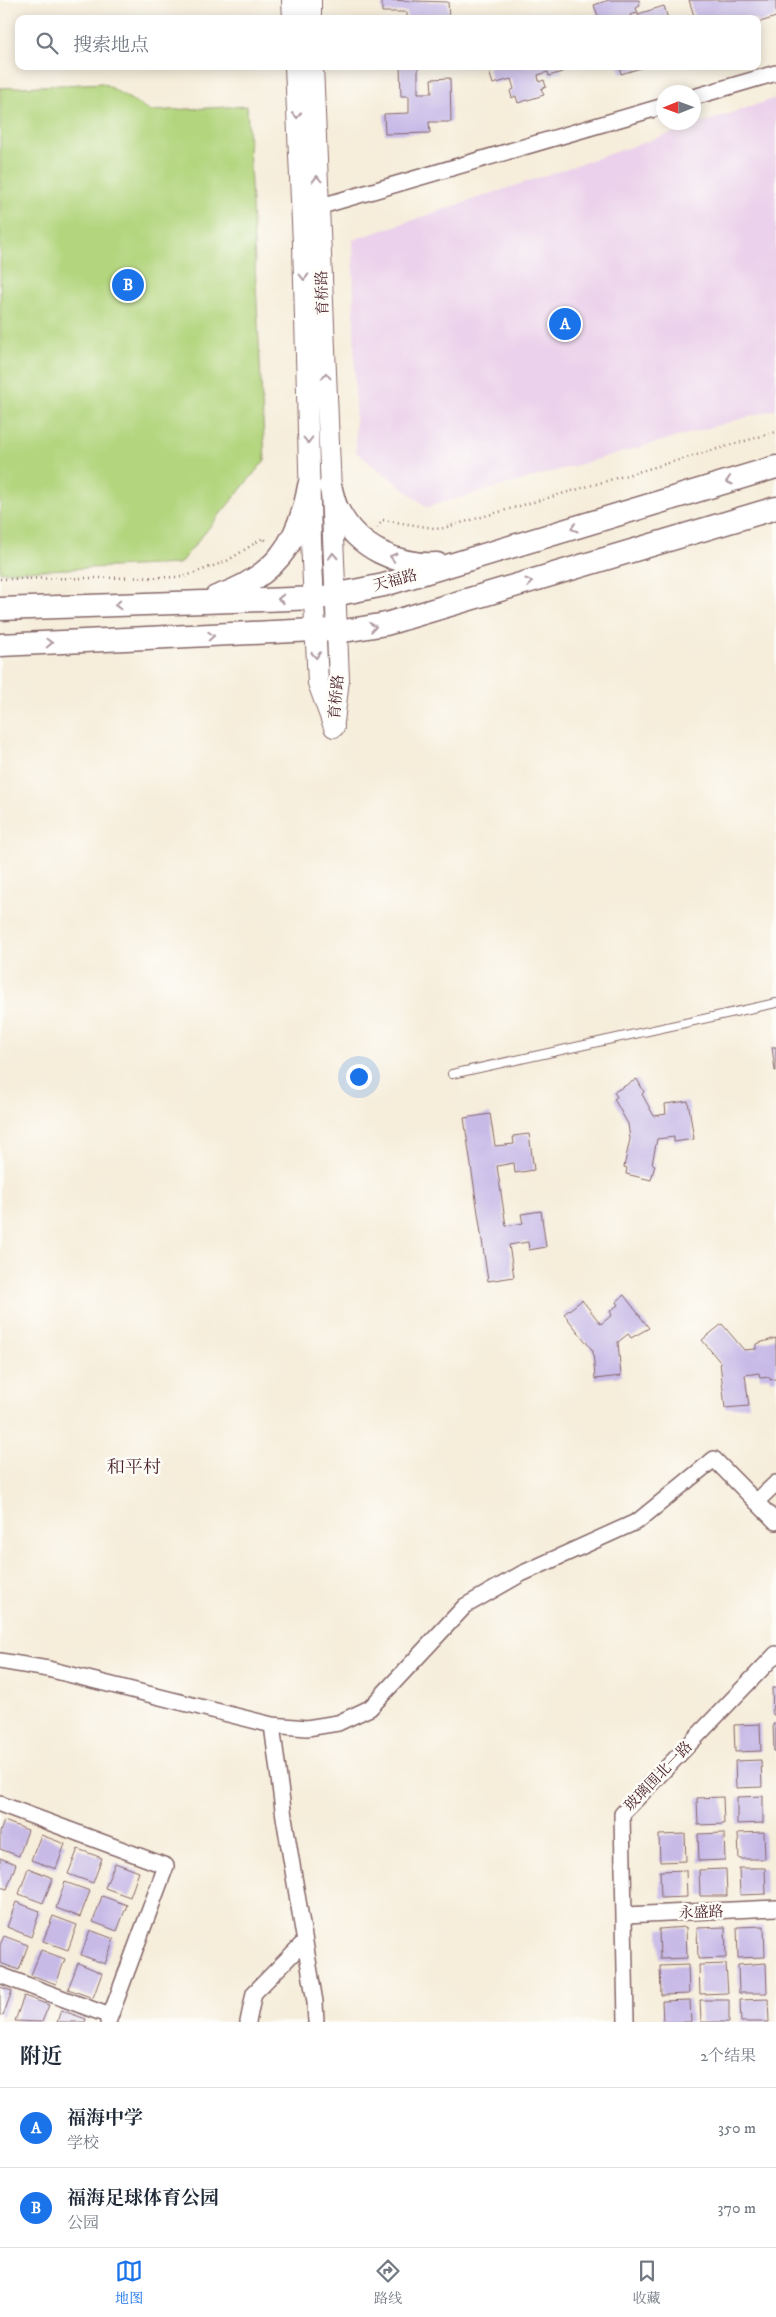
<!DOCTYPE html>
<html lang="zh">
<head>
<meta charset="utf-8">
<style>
	body { margin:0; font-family:"IM FELL DW Pica","Noto Serif SC",serif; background:#f6f6f7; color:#1f2937 }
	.compass { position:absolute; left:656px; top:85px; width:45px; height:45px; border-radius:50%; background:#fff; box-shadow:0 2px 12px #0003; rotate:269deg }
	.you { position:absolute; left:358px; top:1076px; width:18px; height:18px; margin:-12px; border:4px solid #fff; border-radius:50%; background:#1a73e8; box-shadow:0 0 0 8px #1a73e833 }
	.badge { display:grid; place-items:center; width:32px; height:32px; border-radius:50%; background:#1a73e8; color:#fff; font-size:16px; font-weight:700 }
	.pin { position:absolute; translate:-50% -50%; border:2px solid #fff; box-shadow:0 1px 5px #0006 }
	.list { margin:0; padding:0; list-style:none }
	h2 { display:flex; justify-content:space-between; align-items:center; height:65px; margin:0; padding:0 20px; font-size:21px }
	h2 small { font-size:16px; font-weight:400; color:#747a83 }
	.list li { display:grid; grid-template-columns:32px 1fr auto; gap:15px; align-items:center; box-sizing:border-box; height:80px; padding:0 20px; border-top:1px solid #e0e1e3 }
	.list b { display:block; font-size:19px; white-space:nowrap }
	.list p { margin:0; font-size:16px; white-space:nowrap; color:#747a83 }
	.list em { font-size:16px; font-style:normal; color:#747a83 }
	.icon { flex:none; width:28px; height:28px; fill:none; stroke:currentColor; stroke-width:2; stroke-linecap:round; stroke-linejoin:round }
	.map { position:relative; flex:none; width:776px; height:2022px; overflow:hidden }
	.search { position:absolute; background:#fff; box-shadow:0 2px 12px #0003; left:15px; right:15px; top:15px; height:55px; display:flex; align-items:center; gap:12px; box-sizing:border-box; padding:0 18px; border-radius:10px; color:#747a83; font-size:19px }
	.sheet { height:225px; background:#fff }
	nav { display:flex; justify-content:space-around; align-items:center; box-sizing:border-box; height:70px; border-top:1px solid #e0e1e3; background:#fff; font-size:14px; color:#747a83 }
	nav a { display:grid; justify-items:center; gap:2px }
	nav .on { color:#1a73e8 }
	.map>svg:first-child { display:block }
	.built { fill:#ebd1eb }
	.green { fill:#b3d57e; stroke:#7e7a54 }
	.building { fill:#c7bae7 }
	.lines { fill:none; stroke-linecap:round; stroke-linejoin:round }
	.lane-casing { stroke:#866768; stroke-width:10 }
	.street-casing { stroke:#866768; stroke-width:18 }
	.secondary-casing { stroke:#866768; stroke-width:22 }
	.primary-casing { stroke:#866768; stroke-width:25 }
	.path { stroke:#866768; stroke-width:2.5; stroke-dasharray:1 4; stroke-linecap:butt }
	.lane { stroke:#fff; stroke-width:8 }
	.street { stroke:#fff; stroke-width:15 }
	.secondary { stroke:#fff; stroke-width:20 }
	.primary { stroke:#fff; stroke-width:22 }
	.oneway { stroke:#ae9aa0 }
	.labels { text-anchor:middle; stroke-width:5; stroke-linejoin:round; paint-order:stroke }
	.street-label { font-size:15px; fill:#4a1f2b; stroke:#fdfcf7 }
	.quarter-label { font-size:18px; fill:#4a1f2b; stroke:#fdfcf7 }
</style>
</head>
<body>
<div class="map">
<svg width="776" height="2022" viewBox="0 0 776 2022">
	<rect width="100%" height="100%" fill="#fdfcf7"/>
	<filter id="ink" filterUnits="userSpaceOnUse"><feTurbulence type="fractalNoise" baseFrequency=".02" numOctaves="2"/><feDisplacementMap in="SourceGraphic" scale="10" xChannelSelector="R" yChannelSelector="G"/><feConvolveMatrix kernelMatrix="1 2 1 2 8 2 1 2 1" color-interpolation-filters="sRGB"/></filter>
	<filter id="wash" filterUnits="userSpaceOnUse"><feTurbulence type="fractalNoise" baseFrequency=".0096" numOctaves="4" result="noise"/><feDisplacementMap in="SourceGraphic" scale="20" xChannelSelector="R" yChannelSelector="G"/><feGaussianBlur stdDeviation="1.12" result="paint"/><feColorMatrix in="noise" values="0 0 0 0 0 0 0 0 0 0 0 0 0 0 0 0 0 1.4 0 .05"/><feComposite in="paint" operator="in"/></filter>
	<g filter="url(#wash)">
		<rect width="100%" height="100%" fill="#f6edda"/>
		<path class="built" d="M776,98V409L427,507L356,452L353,240Z"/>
		<path class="green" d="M103,83L150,111L247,106L265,460L179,564L0,572V88Z"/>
		<g id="blocks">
			<path class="building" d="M382,0L448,2L449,19H407V12H382Z
				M609,0H639L640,6L636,8L638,13L630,15L631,19H599L594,5Z
				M689,0H776V17L757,23V19H695Z
				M664,6L668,19H639L638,14Z
				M400,66H418V93H432L431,79L450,78L451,122H429L430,133L385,134L384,114L409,113V96H401Z
				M492,66H560L562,72L549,76L548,72L538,75L539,82L544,80L546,87L541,89L544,95L518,103L516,96L512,98L510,91L514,89L511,79L493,84L488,68Z
				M619,66H644V67L621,74Z
				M772,1047H776V1071H775Z
				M637,1079L644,1092L642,1094L654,1116L666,1114L665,1104L688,1101L694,1139L674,1142V1137L657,1139L652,1164L655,1165L651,1180L626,1174L627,1168L624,1167L630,1139L628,1124L614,1099L617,1097L614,1092Z
				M490,1114L495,1146L514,1144L513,1136L529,1134L534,1170L515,1173L514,1163L497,1166L506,1226L523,1223L521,1214L541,1211L546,1247L529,1250L528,1242L509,1245L514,1277L488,1281L464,1118Z
				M624,1295L649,1328L631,1338L628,1334L618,1342L621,1376L595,1379L593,1351L564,1314L582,1300L601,1324L612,1315L610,1311L618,1305L616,1302Z
				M722,1324L744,1350L756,1349V1344L776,1338V1379L770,1380V1377L760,1378L759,1373L745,1375L749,1406L725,1408L720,1362L702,1340Z
				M772,1688H776V1715H773Z
				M760,1724L761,1751L735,1752L734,1725Z
				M773,1724H776V1751H774Z
				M761,1760L762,1787L736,1788L735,1761Z
				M763,1796V1823L737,1824V1797Z
				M723,1797L724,1824L698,1825L697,1798Z
				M4,1821L28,1830L19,1856L0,1849V1832Z
				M764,1832L765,1859H739L738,1833Z
				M724,1833L725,1860L699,1861L698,1834Z
				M685,1834L686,1861L660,1862L659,1835Z
				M41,1835L65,1844L56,1869L31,1860Z
				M78,1849L102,1858L93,1883L68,1874Z
				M0,1858L16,1864L7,1889L0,1887Z
				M115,1863L139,1872L130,1897L105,1888Z
				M28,1868L53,1878L43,1903L19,1894Z
				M739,1868H765L766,1894L740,1895Z
				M726,1869L727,1896H700L699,1870Z
				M686,1870L687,1897L661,1898L660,1871Z
				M65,1882L90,1891L80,1917L56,1908Z
				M102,1896L127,1905L117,1931L93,1922Z
				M16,1902L40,1911L31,1937L7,1927Z
				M53,1916L77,1925L68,1950L43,1941Z
				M764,1926L765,1957L738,1958L737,1927Z
				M686,1927L687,1958L660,1959L659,1929Z
				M725,1927L726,1958L698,1959L697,1928Z
				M90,1930L114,1939L105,1964L81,1955Z
				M4,1936L28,1945L19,1970L0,1963V1945Z
				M41,1950L65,1959L56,1984L31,1975Z
				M78,1963L102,1973L93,1998L68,1989Z
				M766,1963L767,1993H739L738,1965Z
				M726,1964L728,1993L700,1994L699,1965Z
				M688,1965L689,1994L661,1995L660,1966Z
				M0,1987L12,1991L3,2016L0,2015Z
				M24,1996L49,2005L42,2022L15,2021Z
				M768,1999L769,2022H741L740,2000Z
				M690,2000L691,2022H663L662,2001Z
				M700,2000H729V2022H701Z
				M61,2010L86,2019L85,2022H57Z"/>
		</g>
	</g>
	<g filter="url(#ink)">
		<use href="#blocks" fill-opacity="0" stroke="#866768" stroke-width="1"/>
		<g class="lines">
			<defs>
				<path id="lane" d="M452,1074L776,1003"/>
				<path id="street" d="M694,97L776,73
					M318,207L664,106
					M756,1502L776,1483
					M0,1661L48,1669L272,1725L307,1728L338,1723L370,1708L465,1606L521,1574L638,1521L714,1459L776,1522
					M272,1725L284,1817L315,2002L316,2022
					M0,1804L166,1866L108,2022
					M625,1915L776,1908
					M0,1975L110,2016
					M248,2022L254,1993L305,1941
					M626,2022L622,1814L776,1654"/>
				<path id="secondary" d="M292,0L293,19
					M311,0V19
					M295,66L303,244L311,541L318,683L334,727
					M313,66L339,679L334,722"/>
				<path id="primary" d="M330,486C333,495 334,505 339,512C358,548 397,566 437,564
					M216,597C273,578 299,544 309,486
					M0,609L319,598L384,585L776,467
					M0,645L315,630L344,631L386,624L776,508"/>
			</defs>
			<use href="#lane" class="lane-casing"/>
			<use href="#street" class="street-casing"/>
			<use href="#secondary" class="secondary-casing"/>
			<use href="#primary" class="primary-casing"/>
			<path class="path" d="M377,528L383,520L440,529L776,432
				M0,579L183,577L227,561L263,538L268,542"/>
			<use href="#lane" class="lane"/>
			<use href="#street" class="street"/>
			<use href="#secondary" class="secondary"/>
			<use href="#primary" class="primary"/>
		</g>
		<defs><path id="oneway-chevron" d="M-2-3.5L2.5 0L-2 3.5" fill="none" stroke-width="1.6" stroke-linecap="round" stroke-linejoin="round" transform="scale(1.25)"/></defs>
		<g class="oneway">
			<use href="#oneway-chevron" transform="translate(297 115) rotate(87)"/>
			<use href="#oneway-chevron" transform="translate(317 179) rotate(-92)"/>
			<use href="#oneway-chevron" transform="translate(304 277) rotate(89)"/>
			<use href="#oneway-chevron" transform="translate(326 376) rotate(-92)"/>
			<use href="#oneway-chevron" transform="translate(308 440) rotate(89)"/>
			<use href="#oneway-chevron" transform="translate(729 481) rotate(163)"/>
			<use href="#oneway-chevron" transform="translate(574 528) rotate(163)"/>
			<use href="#oneway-chevron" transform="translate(333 556) rotate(-93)"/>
			<use href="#oneway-chevron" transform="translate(393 557) rotate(-164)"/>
			<use href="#oneway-chevron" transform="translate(529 582) rotate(-17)"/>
			<use href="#oneway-chevron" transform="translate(281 599) rotate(178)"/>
			<use href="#oneway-chevron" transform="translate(118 605) rotate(178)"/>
			<use href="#oneway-chevron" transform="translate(373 627) rotate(-9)"/>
			<use href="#oneway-chevron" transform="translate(211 636) rotate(-3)"/>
			<use href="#oneway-chevron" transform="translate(49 643) rotate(-2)"/>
			<use href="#oneway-chevron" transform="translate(316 655) rotate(87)"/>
		</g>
	</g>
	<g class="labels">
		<g class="street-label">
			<text transform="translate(322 293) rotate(-92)" y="5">育桥路</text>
			<text transform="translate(395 580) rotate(-15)" y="5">天福路</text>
			<text transform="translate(336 697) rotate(-85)" y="5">育桥路</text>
			<text transform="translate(658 1776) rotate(-46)" y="5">玻璃围北一路</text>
			<text transform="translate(701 1912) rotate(-2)" y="5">永盛路</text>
		</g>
		<g class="quarter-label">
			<text x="134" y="1473">和平村</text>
		</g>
	</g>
</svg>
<svg class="compass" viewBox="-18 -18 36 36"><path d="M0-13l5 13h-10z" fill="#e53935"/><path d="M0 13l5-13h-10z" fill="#747a83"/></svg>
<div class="you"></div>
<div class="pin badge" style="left:565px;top:324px">A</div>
<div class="pin badge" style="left:128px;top:285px">B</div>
<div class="search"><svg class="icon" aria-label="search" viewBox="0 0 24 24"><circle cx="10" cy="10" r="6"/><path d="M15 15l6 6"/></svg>搜索地点</div>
</div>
<section class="sheet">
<h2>附近<small>2个结果</small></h2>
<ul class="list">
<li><span class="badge">A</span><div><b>福海中学</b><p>学校</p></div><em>350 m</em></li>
<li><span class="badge">B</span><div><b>福海足球体育公园</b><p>公园</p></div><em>370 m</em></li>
</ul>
</section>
<nav>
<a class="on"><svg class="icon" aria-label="map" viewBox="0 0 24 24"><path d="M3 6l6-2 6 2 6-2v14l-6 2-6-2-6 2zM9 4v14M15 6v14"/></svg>地图</a>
<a><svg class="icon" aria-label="directions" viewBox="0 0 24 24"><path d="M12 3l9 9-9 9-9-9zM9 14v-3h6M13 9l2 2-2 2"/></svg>路线</a>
<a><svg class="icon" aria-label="saved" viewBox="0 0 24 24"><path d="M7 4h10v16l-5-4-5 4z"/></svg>收藏</a>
</nav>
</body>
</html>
